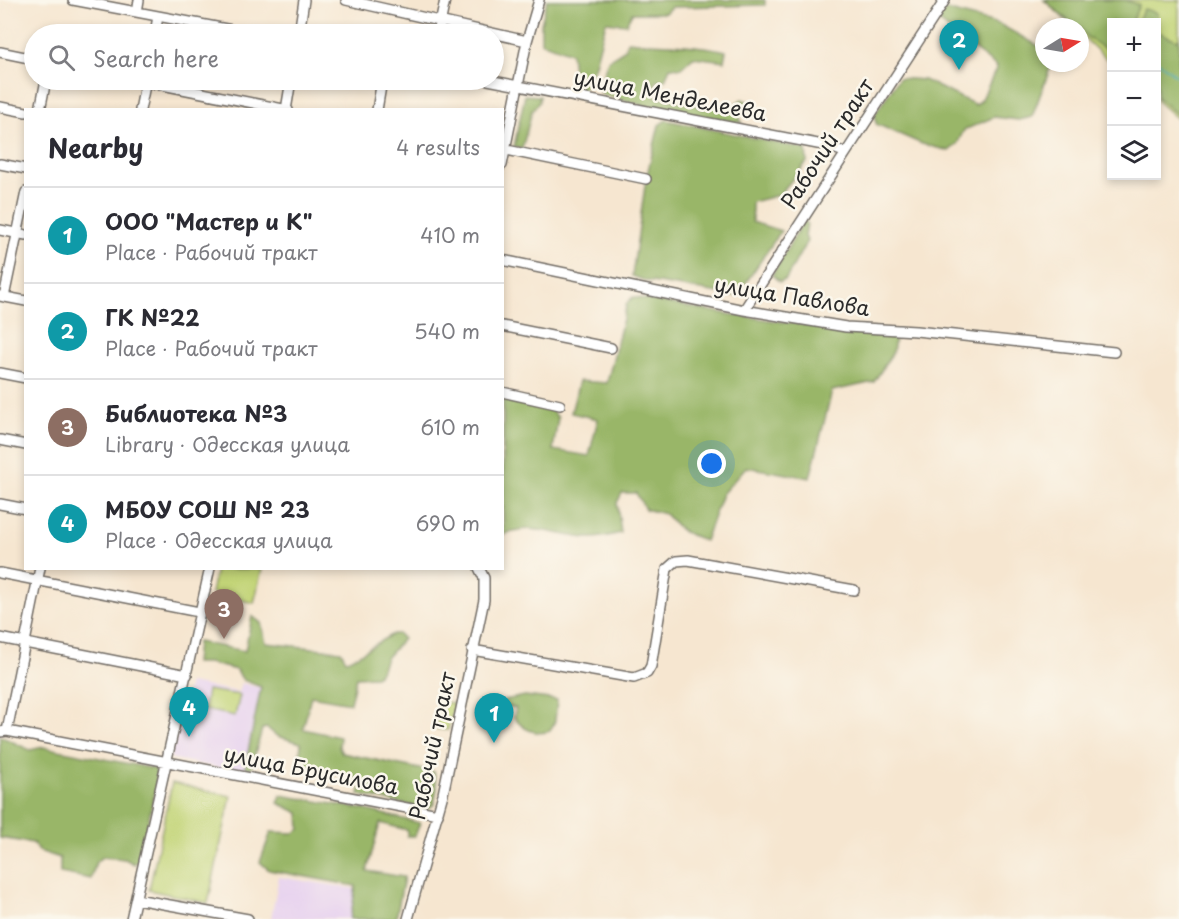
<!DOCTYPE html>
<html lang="en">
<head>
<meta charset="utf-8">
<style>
	body { margin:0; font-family:"Playpen Sans",sans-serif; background:#f7f7f7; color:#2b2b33 }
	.controls { position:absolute; right:18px; top:18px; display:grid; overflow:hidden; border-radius:0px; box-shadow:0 3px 9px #0003 }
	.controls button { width:54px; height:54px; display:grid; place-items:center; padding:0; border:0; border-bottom:2px solid #e1e1e2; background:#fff; color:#2b2b33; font:30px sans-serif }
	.compass { position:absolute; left:1035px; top:18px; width:54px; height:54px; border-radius:50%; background:#fff; box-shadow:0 3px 9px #0003; rotate:79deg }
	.you { position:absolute; left:712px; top:464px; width:21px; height:21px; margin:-15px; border:4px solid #fff; border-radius:50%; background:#1a73e8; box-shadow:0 0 0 9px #1a73e833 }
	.badge { display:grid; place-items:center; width:39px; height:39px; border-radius:50%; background:#1f6fb2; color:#fff; font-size:20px; font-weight:700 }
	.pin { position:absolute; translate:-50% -50px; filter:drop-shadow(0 2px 3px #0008) }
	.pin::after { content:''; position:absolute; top:32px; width:21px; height:18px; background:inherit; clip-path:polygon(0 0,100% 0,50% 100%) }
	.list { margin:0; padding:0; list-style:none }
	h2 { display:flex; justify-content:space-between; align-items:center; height:78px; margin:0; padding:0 24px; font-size:26px }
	h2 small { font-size:20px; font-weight:400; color:#7c7c81 }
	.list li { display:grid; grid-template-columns:39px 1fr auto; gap:18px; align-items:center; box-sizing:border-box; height:96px; padding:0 24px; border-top:2px solid #e1e1e2 }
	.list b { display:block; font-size:22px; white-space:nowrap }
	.list p { margin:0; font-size:20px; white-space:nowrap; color:#7c7c81 }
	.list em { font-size:20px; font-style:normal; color:#7c7c81 }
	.icon { flex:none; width:33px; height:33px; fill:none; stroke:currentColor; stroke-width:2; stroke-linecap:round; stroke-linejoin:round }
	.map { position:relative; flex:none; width:1179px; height:919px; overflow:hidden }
	.search { position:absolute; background:#fff; box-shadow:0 3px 9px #0003; left:24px; top:24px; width:480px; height:66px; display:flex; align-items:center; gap:15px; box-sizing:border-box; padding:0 21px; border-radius:33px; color:#7c7c81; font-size:22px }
	.panel { position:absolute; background:#fff; box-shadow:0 3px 9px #0003; left:24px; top:108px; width:480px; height:462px; border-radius:0px }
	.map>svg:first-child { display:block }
	.built { fill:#e7d2ef }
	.green { fill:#c2d477; stroke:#768051; stroke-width:1.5 }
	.forest { fill:#99b668; stroke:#62704a; stroke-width:1.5 }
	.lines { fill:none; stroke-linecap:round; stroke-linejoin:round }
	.stream { stroke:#41acc0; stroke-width:1.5 }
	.minor-casing { stroke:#726c65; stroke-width:12 }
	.minor { stroke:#fff; stroke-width:9 }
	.labels { text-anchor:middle; stroke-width:5; stroke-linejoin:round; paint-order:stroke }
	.street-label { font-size:21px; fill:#2b2b2b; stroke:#fbf7ec }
</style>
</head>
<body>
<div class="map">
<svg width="1179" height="919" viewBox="0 0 1179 919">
	<rect width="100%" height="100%" fill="#fbf7ec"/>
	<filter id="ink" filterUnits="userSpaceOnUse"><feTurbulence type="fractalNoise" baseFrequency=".0167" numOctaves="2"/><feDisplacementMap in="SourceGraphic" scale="12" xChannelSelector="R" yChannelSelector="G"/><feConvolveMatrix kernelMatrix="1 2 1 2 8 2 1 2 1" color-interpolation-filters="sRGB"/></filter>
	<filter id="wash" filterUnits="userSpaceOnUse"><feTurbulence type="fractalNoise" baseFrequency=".008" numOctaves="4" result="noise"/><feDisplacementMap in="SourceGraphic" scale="24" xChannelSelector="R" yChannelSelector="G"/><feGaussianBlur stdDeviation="1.35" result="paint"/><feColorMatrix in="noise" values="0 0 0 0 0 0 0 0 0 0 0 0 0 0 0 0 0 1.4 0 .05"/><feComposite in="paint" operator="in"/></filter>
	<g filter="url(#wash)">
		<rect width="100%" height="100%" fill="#f6e6d0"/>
		<path class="built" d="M189,683L238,692L241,683L260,688L243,773L170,758Z
			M279,877L356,889L350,919L271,918Z"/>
		<path class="green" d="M1044,0H1179V120L1157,101L1156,22H1112L1111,63L1080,34V27H1073Z
			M216,569H262L254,603L211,593Z
			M207,690L240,695L235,716L204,710Z
			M440,702L453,703L454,706L448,730L436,729Z
			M172,783L231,796L208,903L149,890Z"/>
		<path class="forest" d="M547,0H765V5L671,7L665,13H632L626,24L606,22L594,68L582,91H577L578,76L573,72L571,53L541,42V24Z
			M1044,0H1125L1139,5L1132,22H1112L1110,52L1086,36L1080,27H1076Z
			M1144,9L1157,13L1158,32L1177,40L1179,38V116L1157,97L1156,22H1137Z
			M946,10L999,24L1044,49V63H1052L1032,117L1019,120L994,117L964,130L957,144L949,151L922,144L876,124L875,114L899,78L924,80L976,105L982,99L997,67L938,21L937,18Z
			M628,41C661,45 693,43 726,51L724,61L693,57L681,68L670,67L665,80H657L653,90L654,96L694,104L702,109L711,105L724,111L742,99L751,103L747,107H741L738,114L742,123L650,107L603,95L598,90L608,60L624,50Z
			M525,95L540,96L539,102L532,111L522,149L514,147Z
			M666,120L806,149L807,162L779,195L752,202V222L781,231L737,296L646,281L632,276L646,179L659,125Z
			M804,220L807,223L805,236L807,241L786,279L780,282L772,275Z
			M633,297L728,314L895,338L893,352L874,382L832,391L810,478L746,467L722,494L705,541L682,531L665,514L645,509L636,493H622L617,503L621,533C612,535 602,538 592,538C562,539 532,520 503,535V400L551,409L558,418L553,450L589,456L598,419L571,413L579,381L607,383L627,303Z
			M252,616L261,623L266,643L341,651L346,660C357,658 379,641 393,634H398L403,639L386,658L381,671L376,676L356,677L350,703L311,696L303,729L340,737L339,747L342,753L434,772L437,788L434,804L428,809L359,795L362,780L299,764L301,743L277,736L267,728L262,729L251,769L245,767L261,687L243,680L236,670L208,663H195L197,642L245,651Z
			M525,696L557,700L555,721L550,731C536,736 522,729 514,717L516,708L504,706V700Z
			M0,736L30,750L43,747L156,769V787L139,861L134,864L125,859L102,857L96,862L91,879L60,873V858L39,851L33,843L0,838Z
			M281,795L362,809L420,823L415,836H407V830L380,823L367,871L404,877L396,919H350L356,886L269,870L260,862L271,832L294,833L300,829L299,813L278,803Z"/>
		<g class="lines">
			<path class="stream" d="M1156,60L1179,78"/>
		</g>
	</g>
	<g filter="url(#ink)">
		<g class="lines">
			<defs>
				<path id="minor" d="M73,0L253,34
					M346,0L527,41
					M137,12L139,0
					M155,34L158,16
					M299,34L304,0
					M438,34L445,0
					M0,52L34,59
					M137,80L288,110
					M488,80L828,146L844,152
					M0,107L26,112
					M40,110L46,80
					M140,110L146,80
					M286,110L291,80
					M377,110L382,80
					M502,149L646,179
					M0,164L26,169
					M502,165L527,41L539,0
					M0,230L26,235
					M502,260L744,310L846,327L916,331L1114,352
					M0,296L26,301
					M4,297L26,192
					M744,310L945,0
					M502,326L611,348
					M0,373L26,378
					M502,392L560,405
					M0,440L26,445
					M0,504L26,509
					M0,573L199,612
					M0,638L187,675
					M472,650L634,678L647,673L651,666L667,569L676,561L688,560L854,590
					M7,731L40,568
					M0,732L7,731L438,814
					M136,899L248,919
					M131,919L210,568
					M408,919L443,794L484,600V578L479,568"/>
			</defs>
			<use href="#minor" class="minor-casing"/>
			<use href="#minor" class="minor"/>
		</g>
	</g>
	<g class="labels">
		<g class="street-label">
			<text transform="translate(670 96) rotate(11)" y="7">улица Менделеева</text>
			<text transform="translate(828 144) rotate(-57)" y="7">Рабочий тракт</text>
			<text transform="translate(792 297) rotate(9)" y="7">улица Павлова</text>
			<text transform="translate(433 746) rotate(-78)" y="7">Рабочий тракт</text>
			<text transform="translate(311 771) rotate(11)" y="7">улица Брусилова</text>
		</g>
	</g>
</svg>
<div class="controls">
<button>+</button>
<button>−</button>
<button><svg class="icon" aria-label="layers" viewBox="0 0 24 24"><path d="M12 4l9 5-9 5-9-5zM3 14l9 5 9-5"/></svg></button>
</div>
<svg class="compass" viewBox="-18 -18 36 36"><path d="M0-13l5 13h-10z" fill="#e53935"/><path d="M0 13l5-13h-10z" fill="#7c7c81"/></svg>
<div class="you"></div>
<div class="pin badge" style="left:494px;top:743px;background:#0f9aa8">1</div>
<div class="pin badge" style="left:959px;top:70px;background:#0f9aa8">2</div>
<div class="pin badge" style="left:224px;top:639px;background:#8d6e63">3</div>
<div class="pin badge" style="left:189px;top:737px;background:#0f9aa8">4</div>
<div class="search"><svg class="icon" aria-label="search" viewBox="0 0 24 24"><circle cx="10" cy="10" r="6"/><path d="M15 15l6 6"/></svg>Search here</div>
<section class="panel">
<h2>Nearby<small>4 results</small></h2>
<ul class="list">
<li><span class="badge" style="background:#0f9aa8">1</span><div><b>ООО &quot;Мастер и К&quot;</b><p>Place · Рабочий тракт</p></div><em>410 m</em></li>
<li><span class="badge" style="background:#0f9aa8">2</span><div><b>ГК №22</b><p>Place · Рабочий тракт</p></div><em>540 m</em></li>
<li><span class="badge" style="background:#8d6e63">3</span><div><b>Библиотека №3</b><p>Library · Одесская улица</p></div><em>610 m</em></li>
<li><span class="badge" style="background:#0f9aa8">4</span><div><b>МБОУ СОШ № 23</b><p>Place · Одесская улица</p></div><em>690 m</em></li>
</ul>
</section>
</div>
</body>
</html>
